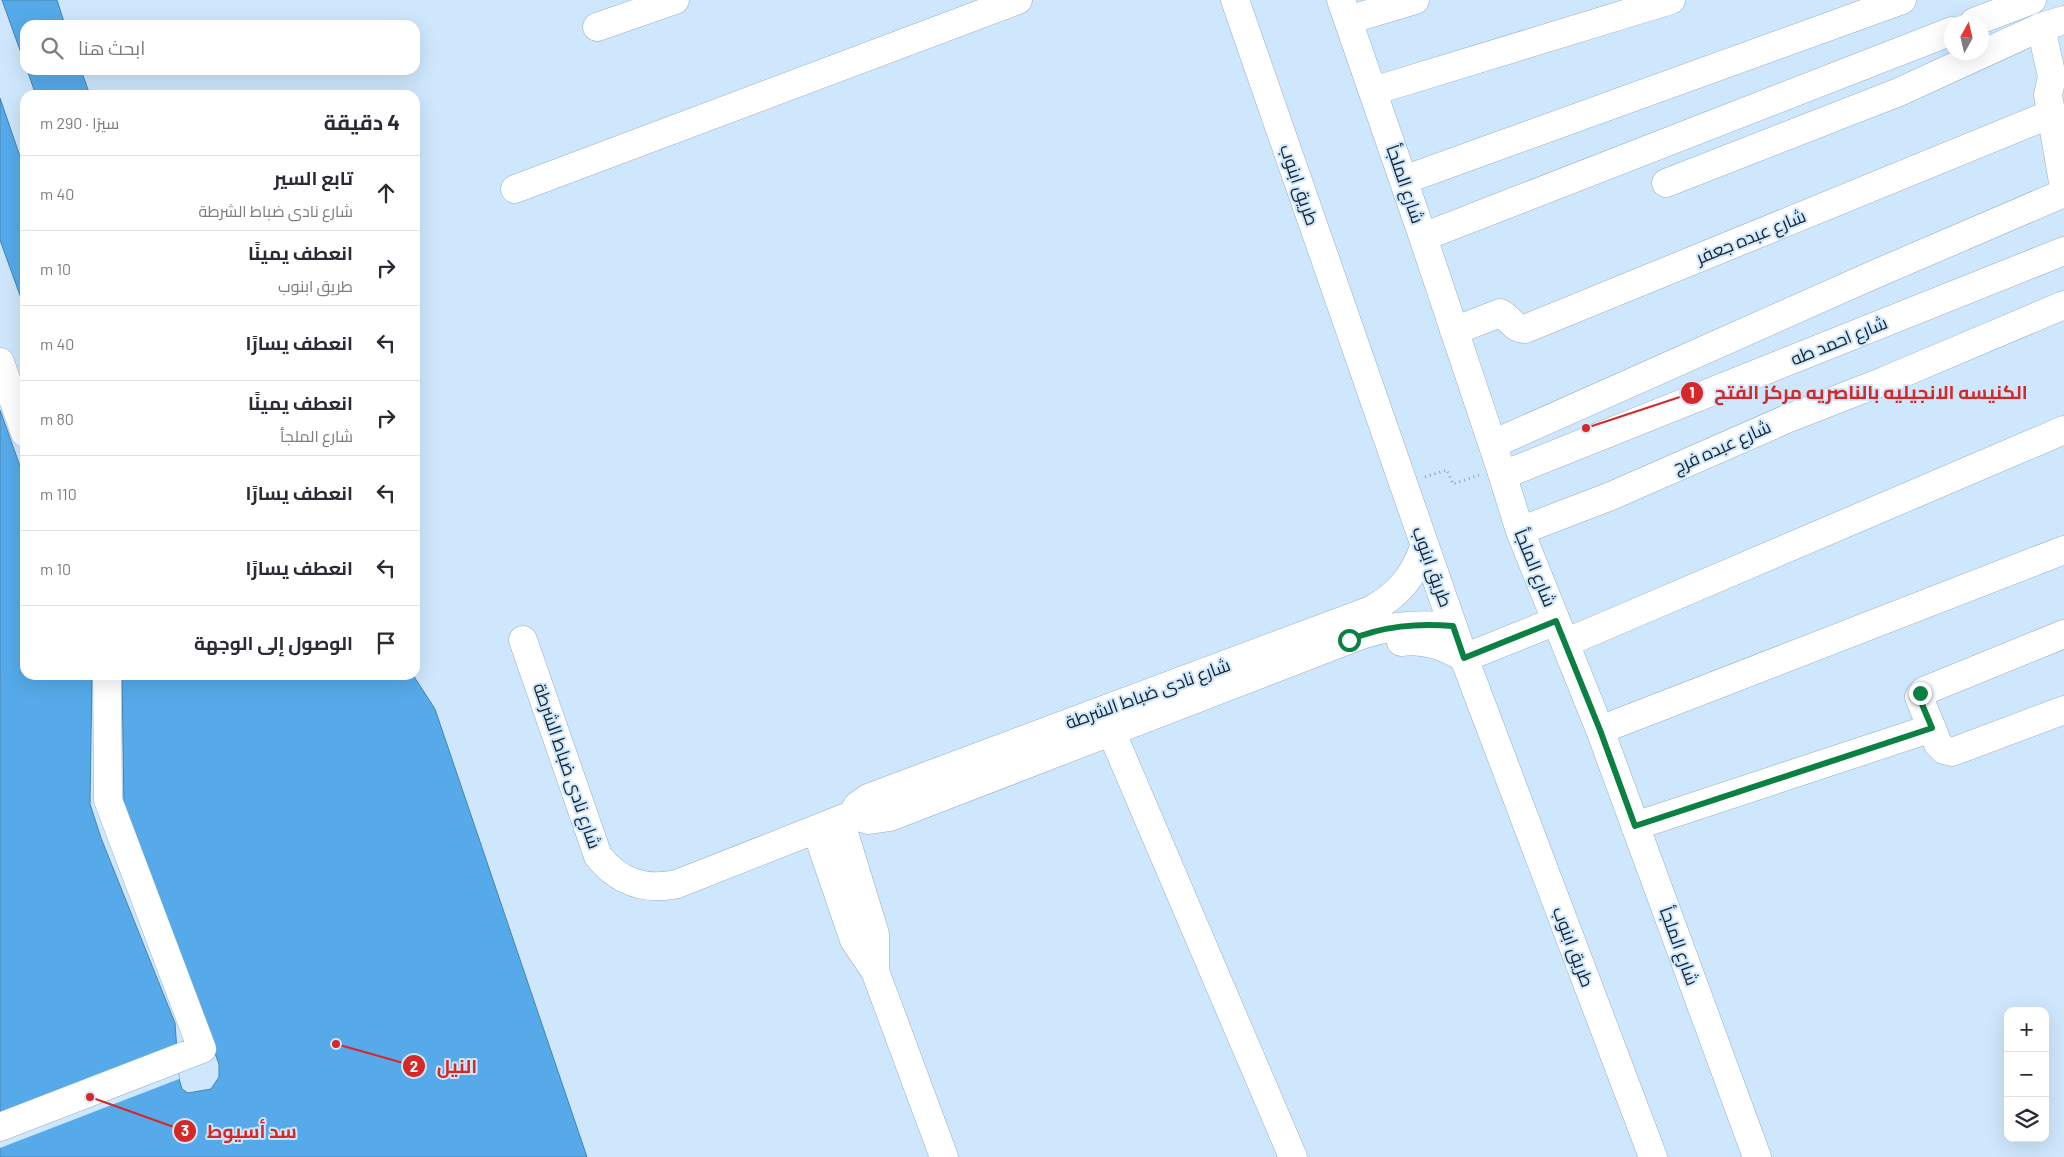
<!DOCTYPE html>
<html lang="ar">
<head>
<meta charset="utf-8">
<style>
	body { margin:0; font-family:Barlow,Cairo,sans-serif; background:#f7f7f7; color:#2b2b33; direction:rtl }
	.controls { position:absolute; right:15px; bottom:15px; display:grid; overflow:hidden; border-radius:10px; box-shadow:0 5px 20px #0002 }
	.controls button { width:45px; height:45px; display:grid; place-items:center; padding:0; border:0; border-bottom:1px solid #e1e1e2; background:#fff; color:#2b2b33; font:25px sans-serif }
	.compass { position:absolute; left:1944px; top:15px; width:45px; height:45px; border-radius:50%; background:#fff; box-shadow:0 5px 20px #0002; rotate:8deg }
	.stop { position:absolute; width:15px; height:15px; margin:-11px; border:4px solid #0b8043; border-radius:50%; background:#fff }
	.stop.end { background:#0b8043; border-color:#fff; box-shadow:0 1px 5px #0008 }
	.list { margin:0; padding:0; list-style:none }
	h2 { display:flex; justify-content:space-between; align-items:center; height:65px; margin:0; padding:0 20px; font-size:21px }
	h2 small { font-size:16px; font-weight:400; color:#7c7c81 }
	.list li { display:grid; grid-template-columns:32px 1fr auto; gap:15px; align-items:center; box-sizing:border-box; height:75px; padding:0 20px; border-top:1px solid #e1e1e2 }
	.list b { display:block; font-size:19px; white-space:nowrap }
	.list p { margin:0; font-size:16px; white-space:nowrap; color:#7c7c81 }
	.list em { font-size:16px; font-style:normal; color:#7c7c81 }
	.icon { flex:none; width:28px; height:28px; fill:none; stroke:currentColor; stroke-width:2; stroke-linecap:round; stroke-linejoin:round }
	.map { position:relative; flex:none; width:2064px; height:1157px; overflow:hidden; direction:ltr }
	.search { position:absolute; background:#fff; box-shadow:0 5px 20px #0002; left:20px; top:20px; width:400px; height:55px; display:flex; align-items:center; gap:12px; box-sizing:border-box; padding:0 18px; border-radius:15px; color:#7c7c81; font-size:19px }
	.panel { position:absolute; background:#fff; box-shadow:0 5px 20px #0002; left:20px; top:90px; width:400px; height:590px; border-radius:15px; direction:rtl }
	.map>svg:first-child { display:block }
	.water { fill:#56aae9; stroke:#4483b2 }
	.pier { fill:#cee7fc }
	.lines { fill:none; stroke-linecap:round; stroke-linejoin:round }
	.minor-casing { stroke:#93b0c9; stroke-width:29 }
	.major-casing { stroke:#93b0c9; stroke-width:29 }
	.path { stroke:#8fa4b5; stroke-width:3; stroke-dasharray:1 4; stroke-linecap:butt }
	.minor { stroke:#fff; stroke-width:28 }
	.major { stroke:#fff; stroke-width:28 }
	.route { stroke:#0b8043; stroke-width:6 }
	.labels { text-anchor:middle; stroke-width:4; stroke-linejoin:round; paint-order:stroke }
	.street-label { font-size:18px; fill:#1b2730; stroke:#cee7fc }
	.leader { fill:none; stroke:#d62828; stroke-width:2 }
	.callout-dot { fill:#d62828; stroke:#cee7fc; stroke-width:2 }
	.mark-label { font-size:15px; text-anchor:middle; font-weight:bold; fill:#fff }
	.callout-label { font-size:19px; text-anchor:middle; font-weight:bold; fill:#d62828; stroke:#cee7fc; stroke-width:4; stroke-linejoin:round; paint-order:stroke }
</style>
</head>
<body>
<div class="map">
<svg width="2064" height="1157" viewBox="0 0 2064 1157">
	<rect width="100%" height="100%" fill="#cee7fc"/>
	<path class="water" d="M2,0H57L65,25H25V64Z
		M27,70H81L90,95H36Z
		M0,98L25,171V309L0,240Z
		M0,410L25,480V675H92L90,804L101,838L175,1023L179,1079L182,1089L188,1093L211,1089L219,1077V1064L124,807L122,675H413L435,709L587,1157H0Z"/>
	<path class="pier" d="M177,1047L179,1079L0,1148V1115Z"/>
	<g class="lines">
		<defs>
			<path id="minor" d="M1341,0L1423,237L1500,467L1520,531L1600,730L1757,1157
				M1348,20L1415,0
				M1974,22L2032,0
				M597,27L675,0
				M2041,27L2052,77L2048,95L2064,188
				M1373,91L1671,0
				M1404,180L1902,0
				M1666,183L1899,92L2041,27L2064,20
				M515,189L1018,0
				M1423,237L1952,31
				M1454,331L1500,313C1510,317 1512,329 1525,329L2051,114
				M0,362L25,433
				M1493,444L1873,275L2064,193
				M1503,475L2064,251
				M1520,531L1611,496L1789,418L1884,381L2064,305
				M1424,547C1414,576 1398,595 1371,610L868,798L857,806L852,815L869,820L890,817L1364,634C1394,625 1422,623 1453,627
				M2064,634L1924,691L1919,697L1938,744L1944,750L1952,752L2064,710
				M523,640L598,856C619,882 644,891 677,884L852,815
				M1401,642C1425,639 1444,646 1464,658
				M1565,643L2064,430
				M1600,730L2064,550
				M1111,731L1293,1157
				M840,820L875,934V971
				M1635,826L1932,728
				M816,829L854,940L875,971L944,1157
				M0,1127L202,1049L108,800L107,675"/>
			<path id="major" d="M1235,0L1464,658L1653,1157
				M1464,658L1556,621"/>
		</defs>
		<use href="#minor" class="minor-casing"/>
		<use href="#major" class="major-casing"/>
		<path class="path" d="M1425,477L1447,470L1453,484L1479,475"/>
		<use href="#minor" class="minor"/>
		<use href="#major" class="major"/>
	</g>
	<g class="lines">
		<path class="route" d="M1349,640C1384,626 1416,623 1453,626L1464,658L1556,621L1600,730L1635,826L1932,728L1919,697L1920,693"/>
	</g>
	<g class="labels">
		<g class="street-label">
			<text transform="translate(1405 184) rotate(71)" y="6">شارع الملجأ</text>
			<text transform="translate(1299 185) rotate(71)" y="6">طريق ابنوب</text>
			<text transform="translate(1751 237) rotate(-22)" y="6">شارع عبده جعفر</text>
			<text transform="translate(1839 341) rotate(-22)" y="6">شارع احمد طه</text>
			<text transform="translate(1722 447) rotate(-24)" y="6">شارع عبده فرج</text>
			<text transform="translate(1432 567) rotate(70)" y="6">طريق ابنوب</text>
			<text transform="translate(1535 568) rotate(68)" y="6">شارع الملجأ</text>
			<text transform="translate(1148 694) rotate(-20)" y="6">شارع نادى ضباط الشرطة</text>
			<text transform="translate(567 766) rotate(71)" y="6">شارع نادى ضباط الشرطة</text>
			<text transform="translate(1679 946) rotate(70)" y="6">شارع الملجأ</text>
			<text transform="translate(1573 947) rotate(69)" y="6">طريق ابنوب</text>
		</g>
	</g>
	<path class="leader" d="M1586 428L1692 393M336 1044L414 1066M90 1097L185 1131"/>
	<g class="callout-dot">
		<circle cx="1586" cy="428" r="5"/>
		<circle cx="336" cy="1044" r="5"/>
		<circle cx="90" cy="1097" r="5"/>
		<circle cx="1692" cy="393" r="12"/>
		<circle cx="414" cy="1066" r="12"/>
		<circle cx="185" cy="1131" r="12"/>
	</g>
	<g class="mark-label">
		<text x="1692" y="398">1</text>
		<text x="414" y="1072">2</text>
		<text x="185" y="1136">3</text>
	</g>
	<g class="callout-label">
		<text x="1871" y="399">الكنيسه الانجيليه بالناصريه مركز الفتح</text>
		<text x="457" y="1073">النيل</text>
		<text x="252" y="1138">سد أسيوط</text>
	</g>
</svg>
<div class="controls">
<button>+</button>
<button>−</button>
<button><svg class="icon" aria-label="layers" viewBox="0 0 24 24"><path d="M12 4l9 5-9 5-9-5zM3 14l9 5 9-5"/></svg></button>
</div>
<svg class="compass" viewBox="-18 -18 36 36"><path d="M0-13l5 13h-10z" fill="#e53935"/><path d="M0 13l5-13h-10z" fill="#7c7c81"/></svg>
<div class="stop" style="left:1349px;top:640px"></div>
<div class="stop end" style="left:1920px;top:693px"></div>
<div class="search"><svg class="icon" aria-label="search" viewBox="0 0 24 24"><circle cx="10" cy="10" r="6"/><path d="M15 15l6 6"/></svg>ابحث هنا</div>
<section class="panel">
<h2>4 دقيقة<small>سيرًا · 290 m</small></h2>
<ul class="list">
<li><svg class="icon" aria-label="ahead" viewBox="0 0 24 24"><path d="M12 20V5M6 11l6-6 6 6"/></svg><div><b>تابع السير</b><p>شارع نادى ضباط الشرطة</p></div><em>40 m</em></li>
<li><svg class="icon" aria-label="right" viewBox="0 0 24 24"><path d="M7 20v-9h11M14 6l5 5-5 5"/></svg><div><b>انعطف يمينًا</b><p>طريق ابنوب</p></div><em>10 m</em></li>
<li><svg class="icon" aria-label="left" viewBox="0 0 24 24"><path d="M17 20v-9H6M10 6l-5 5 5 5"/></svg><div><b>انعطف يسارًا</b></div><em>40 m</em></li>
<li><svg class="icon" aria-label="right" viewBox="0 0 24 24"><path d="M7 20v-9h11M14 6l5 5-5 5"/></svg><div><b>انعطف يمينًا</b><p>شارع الملجأ</p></div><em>80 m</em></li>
<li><svg class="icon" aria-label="left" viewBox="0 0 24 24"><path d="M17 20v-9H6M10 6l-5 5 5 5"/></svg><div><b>انعطف يسارًا</b></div><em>110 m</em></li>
<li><svg class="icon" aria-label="left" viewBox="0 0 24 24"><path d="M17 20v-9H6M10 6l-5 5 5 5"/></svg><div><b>انعطف يسارًا</b></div><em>10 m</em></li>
<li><svg class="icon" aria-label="arrive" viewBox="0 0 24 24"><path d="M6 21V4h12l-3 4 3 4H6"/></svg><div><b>الوصول إلى الوجهة</b></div></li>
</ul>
</section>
</div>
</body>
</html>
